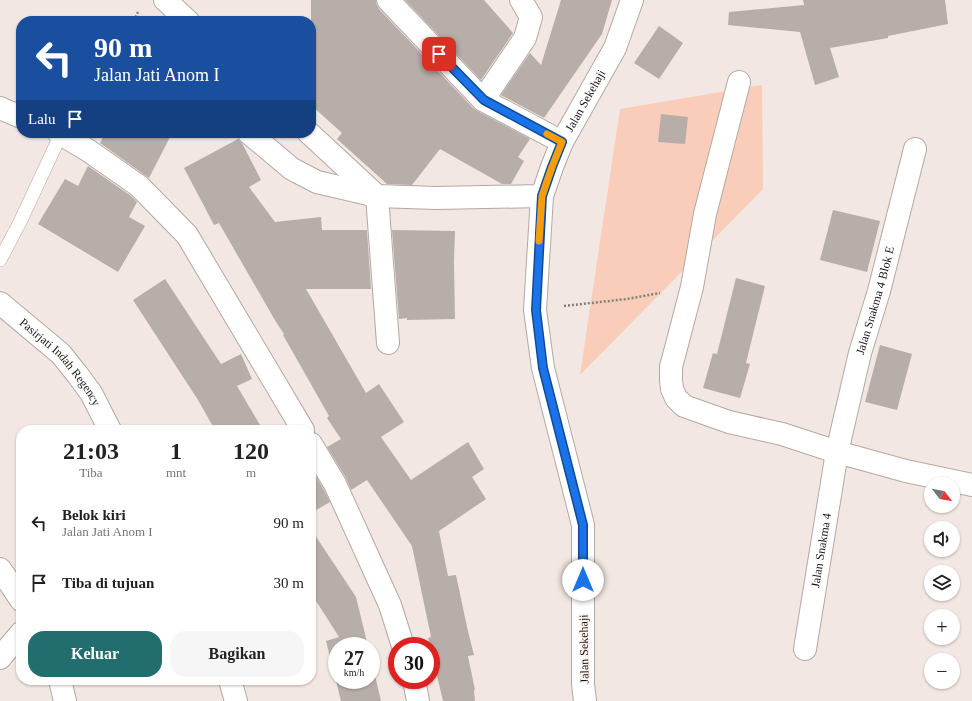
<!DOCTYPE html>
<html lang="id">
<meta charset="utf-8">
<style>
body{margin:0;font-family:"Times New Roman",serif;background:#f6f6f6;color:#222;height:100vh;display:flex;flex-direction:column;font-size:15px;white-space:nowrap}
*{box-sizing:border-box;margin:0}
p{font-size:13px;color:#767676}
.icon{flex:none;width:22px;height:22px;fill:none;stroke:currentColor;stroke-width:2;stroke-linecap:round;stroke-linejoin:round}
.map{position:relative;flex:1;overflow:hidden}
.drawer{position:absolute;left:16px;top:425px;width:300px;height:260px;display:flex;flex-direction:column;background:#fff;border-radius:16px;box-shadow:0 1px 3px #0004}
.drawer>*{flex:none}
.top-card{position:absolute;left:16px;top:16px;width:300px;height:122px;border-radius:16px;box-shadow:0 1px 3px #0004;background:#1a4fa0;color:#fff;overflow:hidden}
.needle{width:26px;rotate:121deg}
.buttons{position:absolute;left:924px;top:477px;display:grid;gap:8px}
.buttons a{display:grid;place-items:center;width:36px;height:36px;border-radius:50%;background:#fff;box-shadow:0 1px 3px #0004;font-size:20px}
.speed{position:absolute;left:328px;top:637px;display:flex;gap:8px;font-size:20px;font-weight:700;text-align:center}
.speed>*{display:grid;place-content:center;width:52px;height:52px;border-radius:50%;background:#fff;box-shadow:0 1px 3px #0004;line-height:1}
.speed small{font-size:10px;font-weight:400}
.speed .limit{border:6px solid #d22;background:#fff;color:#111}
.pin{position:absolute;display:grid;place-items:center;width:34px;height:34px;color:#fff;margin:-17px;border-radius:8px;box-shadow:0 2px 6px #0006}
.me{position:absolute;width:44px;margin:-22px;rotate:0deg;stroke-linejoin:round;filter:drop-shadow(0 0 3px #0008)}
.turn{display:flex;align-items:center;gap:14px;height:84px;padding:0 12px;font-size:18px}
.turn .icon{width:52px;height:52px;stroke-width:2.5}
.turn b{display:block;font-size:28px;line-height:34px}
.then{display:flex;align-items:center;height:38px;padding:0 12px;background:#0003;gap:8px;font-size:15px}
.eta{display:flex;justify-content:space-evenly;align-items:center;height:68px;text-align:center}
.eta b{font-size:24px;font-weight:700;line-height:28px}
.primary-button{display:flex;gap:8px;margin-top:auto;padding:8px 12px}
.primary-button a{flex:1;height:46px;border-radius:16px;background:#226d6d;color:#fff;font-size:16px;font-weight:700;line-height:46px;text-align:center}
.primary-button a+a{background:#f6f6f6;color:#222}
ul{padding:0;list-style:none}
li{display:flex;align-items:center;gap:12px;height:60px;padding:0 12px}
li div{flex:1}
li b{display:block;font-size:15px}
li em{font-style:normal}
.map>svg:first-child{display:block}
</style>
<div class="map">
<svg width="972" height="701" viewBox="0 0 972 701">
<rect width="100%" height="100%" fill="#f2e7e2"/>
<polygon fill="#f9cdb9" points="762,85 763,189 580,375 620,109"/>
<g fill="#b8aea9">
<polygon points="311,0 376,0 376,3 379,9 474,109 530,139 518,157 524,161 511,184 502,184 440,149 412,185 387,184 337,139 342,133 311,105"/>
<polygon points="405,0 484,0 513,33 481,80"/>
<polygon points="561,0 612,0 602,34 544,118 501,95 530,53 541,65"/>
<polygon points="803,0 945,0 948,24 888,36 888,38 830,48 839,77 815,85 800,32 728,25 729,12 804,5"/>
<polygon points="659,26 683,43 659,79 634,63"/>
<polygon points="661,114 688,117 685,144 658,142"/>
<polygon points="105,133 172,133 149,178 100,143"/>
<polygon points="238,139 242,143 261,180 249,187 275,222 321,217 322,230 367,230 371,289 306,289 366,393 379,384 404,422 381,437 411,480 468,442 484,469 472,477 486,499 439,531 448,576 456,575 467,627 474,655 468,656 475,690 474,690 475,701 443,701 431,650 431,646 430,646 428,638 431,637 412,546 367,480 351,490 346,478 327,447 341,439 327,418 329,416 283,335 284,334 276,322 219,223 214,225 184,168"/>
<polygon points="88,166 131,196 137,202 129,217 145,226 118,272 38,224 65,179 78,186"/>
<polygon points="833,210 880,221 867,272 820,260"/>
<polygon points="392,230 455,231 454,262 455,319 407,320 407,318 399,319"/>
<polygon points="736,278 765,286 746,363 750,364 740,398 703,388 713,353 717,354"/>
<polygon points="165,279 221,364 241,354 252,379 237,386 263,430 215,430 198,400 133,300"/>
<polygon points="880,345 912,354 897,410 865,402"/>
<polygon points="311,468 324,490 330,502 311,513"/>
<polygon points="311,529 356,597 368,646 337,646 337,680 371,680 371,658 381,701 341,701 326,641 339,637 311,593"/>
</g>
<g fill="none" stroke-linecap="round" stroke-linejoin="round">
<defs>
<polyline id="lane" points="0,260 20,222 61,134"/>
<g id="street">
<polyline points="165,0 188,21"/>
<polyline points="388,0 483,100 562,142"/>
<polyline points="739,82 705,214 692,287 671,367 671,380 672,389 676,398 684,406 729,422 782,434 837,452 906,471 972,485"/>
<polyline points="483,100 525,38 531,17 521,0"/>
<polyline points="0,108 21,117"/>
<polyline points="59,133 89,151 139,186 187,235 303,430"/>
<polyline points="249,133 292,169 317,182 377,196 436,198 542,196"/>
<polyline points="309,133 377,196 388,343"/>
<path id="s1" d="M 0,303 L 61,354 L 77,374 L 91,393 L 110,430"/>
<polyline points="311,444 335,484 390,605 403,646"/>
<polyline points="0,569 21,600"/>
<path id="s2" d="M 805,649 L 837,452 L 860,353 L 879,291 L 915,149"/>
<polyline points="0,658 21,633"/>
<polyline points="60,680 65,701"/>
<polyline points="230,680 236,701"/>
<polyline points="414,680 418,701"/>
<path id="s3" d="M 585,701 L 583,684 L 583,525 L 543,368 L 535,310 L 542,196 L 552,167 L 562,142 L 615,48 L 632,0"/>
</g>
</defs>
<use href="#lane" stroke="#b3a9a4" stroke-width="14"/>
<use href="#street" stroke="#b3a9a4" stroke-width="24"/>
<g stroke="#857e7a" stroke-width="2.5" stroke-dasharray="2 2" stroke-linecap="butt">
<polyline points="134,21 138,12"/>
<polyline points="564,306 627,299 660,293"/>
</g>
<use href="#lane" stroke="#fff" stroke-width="13"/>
<use href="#street" stroke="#fff" stroke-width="22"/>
</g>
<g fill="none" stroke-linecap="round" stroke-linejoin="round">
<defs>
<polyline id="route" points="439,54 484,100 562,142 552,167 542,196 536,310 543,368 583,525 583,580"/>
</defs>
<use href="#route" stroke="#114b97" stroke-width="10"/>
<use href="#route" stroke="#1a73e8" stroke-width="7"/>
<polyline stroke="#f59e0b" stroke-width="7" points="539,241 542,196 552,167 562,142 547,134"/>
</g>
<g text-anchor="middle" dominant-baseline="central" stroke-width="3.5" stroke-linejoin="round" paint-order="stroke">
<g font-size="12" fill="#191513" stroke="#fdf4f1">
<text stroke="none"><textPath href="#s3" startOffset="616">Jalan Sekehaji</textPath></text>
<text stroke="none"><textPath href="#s2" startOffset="356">Jalan Snakma 4 Blok E</textPath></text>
<text stroke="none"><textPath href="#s1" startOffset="85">Pasirjati Indah Regency</textPath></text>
<text stroke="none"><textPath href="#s2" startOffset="100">Jalan Snakma 4</textPath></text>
<text transform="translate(584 649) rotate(-91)">Jalan Sekehaji</text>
</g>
</g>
</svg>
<div class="buttons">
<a><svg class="needle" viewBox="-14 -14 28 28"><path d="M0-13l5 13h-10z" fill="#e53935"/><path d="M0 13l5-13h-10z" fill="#767676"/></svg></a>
<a><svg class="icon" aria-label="sound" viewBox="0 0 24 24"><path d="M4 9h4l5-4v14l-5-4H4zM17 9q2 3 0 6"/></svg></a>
<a><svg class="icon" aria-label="layers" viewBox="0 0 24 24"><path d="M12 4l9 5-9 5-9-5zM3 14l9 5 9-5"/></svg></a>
<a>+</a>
<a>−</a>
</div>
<div class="speed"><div>27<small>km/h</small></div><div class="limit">30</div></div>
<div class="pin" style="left:439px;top:54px;background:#d93025"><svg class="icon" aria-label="arrive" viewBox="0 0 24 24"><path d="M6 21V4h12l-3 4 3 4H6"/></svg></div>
<svg class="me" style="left:583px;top:580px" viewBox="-20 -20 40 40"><circle r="19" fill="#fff"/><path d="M0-13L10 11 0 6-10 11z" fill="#1a73e8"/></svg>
<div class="top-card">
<div class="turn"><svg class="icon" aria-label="left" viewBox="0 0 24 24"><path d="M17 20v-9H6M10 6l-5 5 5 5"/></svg><div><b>90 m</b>Jalan Jati Anom I</div></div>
<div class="then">Lalu<svg class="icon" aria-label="arrive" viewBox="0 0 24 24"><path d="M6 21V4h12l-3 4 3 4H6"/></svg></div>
</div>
<section class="drawer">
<div class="eta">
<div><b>21:03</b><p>Tiba</p></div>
<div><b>1</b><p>mnt</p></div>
<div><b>120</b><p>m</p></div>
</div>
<ul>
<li><svg class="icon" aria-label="left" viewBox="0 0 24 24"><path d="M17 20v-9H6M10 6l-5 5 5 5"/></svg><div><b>Belok kiri</b><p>Jalan Jati Anom I</p></div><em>90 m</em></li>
<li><svg class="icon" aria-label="arrive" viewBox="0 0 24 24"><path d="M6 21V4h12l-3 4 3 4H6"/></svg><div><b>Tiba di tujuan</b></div><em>30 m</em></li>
</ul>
<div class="primary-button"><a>Keluar</a><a>Bagikan</a></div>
</section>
</div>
